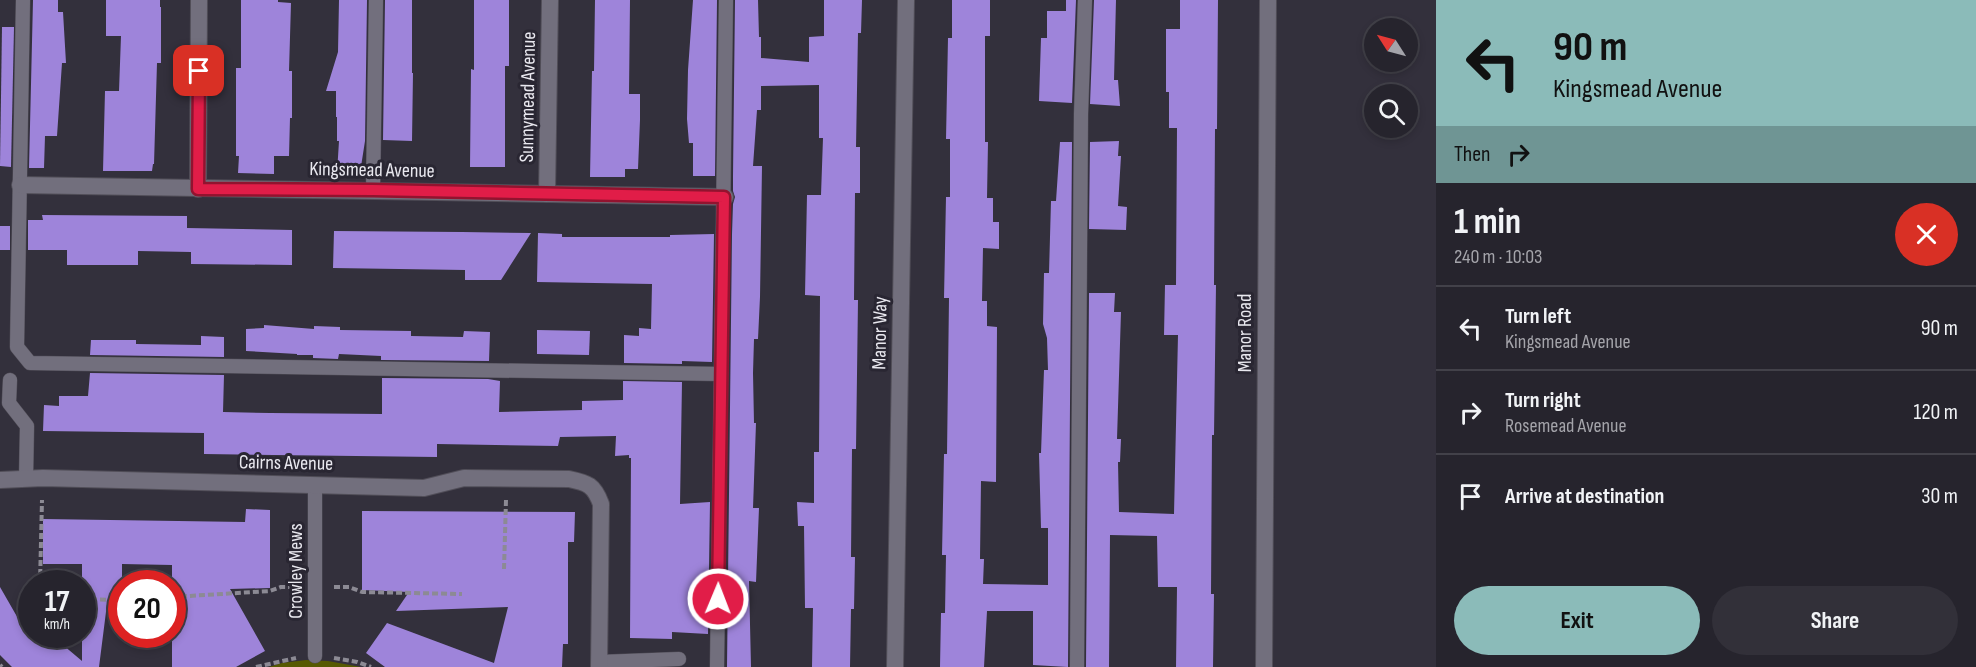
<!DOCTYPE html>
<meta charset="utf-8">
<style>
body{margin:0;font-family:"Sofia Sans Condensed",sans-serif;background:#323039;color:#f1f3f6;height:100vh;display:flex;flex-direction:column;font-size:22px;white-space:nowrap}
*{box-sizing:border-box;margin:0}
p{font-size:20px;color:#a4a4aa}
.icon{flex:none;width:33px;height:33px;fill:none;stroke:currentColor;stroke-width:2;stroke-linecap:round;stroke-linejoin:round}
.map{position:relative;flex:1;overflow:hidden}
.side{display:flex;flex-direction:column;background:#26242d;width:540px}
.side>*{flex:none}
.guide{background:#8bbbb9;color:#111;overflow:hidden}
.needle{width:39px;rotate:306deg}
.tools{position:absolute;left:1364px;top:18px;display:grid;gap:12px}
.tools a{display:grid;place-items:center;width:54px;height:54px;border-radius:50%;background:#26242d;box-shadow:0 3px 9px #0003,0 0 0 2px #424149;font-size:30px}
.speed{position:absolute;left:18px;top:570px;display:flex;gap:12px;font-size:30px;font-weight:700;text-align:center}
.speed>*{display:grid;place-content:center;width:78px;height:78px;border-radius:50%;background:#26242d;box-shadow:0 3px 9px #0003,0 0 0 2px #424149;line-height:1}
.speed small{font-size:15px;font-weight:400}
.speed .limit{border:9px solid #d22;background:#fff;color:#111}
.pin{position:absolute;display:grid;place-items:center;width:51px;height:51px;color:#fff;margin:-26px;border-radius:12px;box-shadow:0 3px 9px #0006}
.me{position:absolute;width:66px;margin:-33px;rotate:1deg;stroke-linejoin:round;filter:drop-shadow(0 0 4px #0008)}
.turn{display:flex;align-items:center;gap:21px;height:126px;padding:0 18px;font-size:27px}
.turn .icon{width:78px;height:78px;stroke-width:2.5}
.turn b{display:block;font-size:42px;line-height:51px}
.then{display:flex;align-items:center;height:57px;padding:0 18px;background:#0003;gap:12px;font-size:22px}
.round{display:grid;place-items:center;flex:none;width:63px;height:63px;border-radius:32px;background:#323039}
.summary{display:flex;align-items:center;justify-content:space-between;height:102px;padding:0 18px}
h1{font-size:36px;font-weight:700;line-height:45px}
.primary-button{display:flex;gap:12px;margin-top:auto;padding:12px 18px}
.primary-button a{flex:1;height:69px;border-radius:36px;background:#8bbbb9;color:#111;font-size:24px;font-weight:700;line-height:69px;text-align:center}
.primary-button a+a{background:#323039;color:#f1f3f6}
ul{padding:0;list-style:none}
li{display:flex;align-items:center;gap:18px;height:84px;padding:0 18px;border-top:2px solid #424149}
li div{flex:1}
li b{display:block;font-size:22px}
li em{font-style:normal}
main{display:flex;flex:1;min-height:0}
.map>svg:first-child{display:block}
</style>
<main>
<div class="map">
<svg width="1436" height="667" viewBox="0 0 1436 667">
<rect width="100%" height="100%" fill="#33303c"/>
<polygon fill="#565a02" points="306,660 328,661 361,667 269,667 282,663"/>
<g fill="#9e84da">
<polygon points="33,0 58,0 58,12 63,12 66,63 62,63 57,136 45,136 44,168 29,168"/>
<polygon points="106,0 160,0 160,7 161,7 161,63 157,63 154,164 153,164 152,171 103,171 105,91 119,91 121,36 106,36"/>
<polygon points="241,0 278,0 278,2 291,3 289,71 292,71 292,118 290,118 289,156 274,156 274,174 238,173 239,156 236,156 236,68 241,68"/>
<polygon points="339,0 367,0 365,141 360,173 337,173 339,141 337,141 337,117 336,117 336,91 326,91 338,52"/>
<polygon points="385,0 412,0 412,73 413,73 412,141 383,140"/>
<polygon points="474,0 509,0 509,66 505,66 505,167 470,167 471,69 474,70"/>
<polygon points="595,0 630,0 629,94 640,94 640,120 638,169 625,169 625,177 590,177 592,71 594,71"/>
<polygon points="693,0 717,0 715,176 693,176 693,143 689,143 687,119 688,70"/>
<polygon points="735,0 758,0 759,37 761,37 761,58 809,62 809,37 824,36 824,0 862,0 861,33 858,33 856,147 860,147 860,193 855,193 854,300 858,300 856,449 852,449 851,557 855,557 854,609 851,609 850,667 812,667 813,608 805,608 804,526 798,526 797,502 814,503 814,452 819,452 820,296 805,295 807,195 821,195 823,138 819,138 819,85 761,86 761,110 757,110 753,166 762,166 760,297 758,339 754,339 753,373 754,423 756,423 753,508 759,508 756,582 749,581 751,667 727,667 732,234 733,204 735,197 733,191 733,176"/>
<polygon points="952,0 990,0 990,36 985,36 985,142 988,142 987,198 993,198 993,222 999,222 999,249 983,248 982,301 987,301 987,326 997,327 996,482 981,481 980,559 984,559 983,584 1048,585 1048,528 1041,528 1039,453 1041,453 1044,370 1048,370 1047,338 1043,324 1044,273 1049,273 1051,201 1056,201 1060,142 1072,142 1068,667 1033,665 1033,611 987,611 984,667 940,667 941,613 945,613 946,555 942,555 944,454 947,454 949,298 944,298 946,197 950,197 950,139 946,139 948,38 952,38"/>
<polygon points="1066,0 1076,0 1072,103 1039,101 1041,38 1047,38 1047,11 1066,11"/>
<polygon points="1094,0 1116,0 1114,80 1118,80 1120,106 1090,104"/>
<polygon points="1180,0 1218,0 1217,129 1215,129 1214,285 1216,285 1214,435 1212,435 1211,594 1214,594 1213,667 1176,667 1177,587 1158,587 1157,536 1110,535 1109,667 1086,667 1089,293 1115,293 1114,312 1121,312 1117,439 1121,439 1120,462 1118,462 1119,512 1174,514 1178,335 1164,335 1165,285 1176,285 1177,128 1169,128 1169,92 1166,92 1166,29 1180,29"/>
<polygon points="2,27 14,27 11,167 0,166"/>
<polygon points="1119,141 1118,156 1121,156 1118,206 1127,207 1126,230 1089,229 1090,142"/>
<polygon points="42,215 187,216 187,228 292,230 292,265 191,264 191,252 138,251 138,265 67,265 67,250 28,250 28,220 43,220"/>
<rect x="0" y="226" width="10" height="24"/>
<polygon points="334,231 462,232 531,233 501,280 465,280 465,270 333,268"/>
<polygon points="538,233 562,234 562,237 670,237 670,235 714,234 712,362 682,361 682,364 624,363 624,335 639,336 639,328 651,329 652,284 537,282"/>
<polygon points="264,325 314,329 314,326 340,327 340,330 411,331 411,336 463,337 464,331 490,332 489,361 381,360 381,356 339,354 338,359 313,358 313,355 297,355 297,354 246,351 246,329 264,328"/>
<polygon points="537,330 590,331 589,355 537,354"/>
<polygon points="201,336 224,337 224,357 90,355 91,340 136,340 136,344 201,345"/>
<polygon points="90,373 224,375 223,412 270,413 382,414 382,378 488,379 500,381 499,412 582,410 582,401 623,400 623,381 682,382 680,504 710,502 708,634 672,632 672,639 630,638 631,458 629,458 629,455 615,456 616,436 560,437 558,446 437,444 437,457 204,454 204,433 43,431 44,405 59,406 59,396 88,396"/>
<polygon points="246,509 270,510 270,588 230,589 265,651 236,667 172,667 172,565 122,564 122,603 107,604 99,667 12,667 0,655 0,587 27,634 50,634 82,661 82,564 43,564 43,519 245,522"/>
<polygon points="362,511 575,512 574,542 568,542 568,644 563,644 562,667 385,667 366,653 387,623 494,663 508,607 396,611 409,592 362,590"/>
</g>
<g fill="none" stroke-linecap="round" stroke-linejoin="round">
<defs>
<g id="service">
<polyline points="23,0 17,347 30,363 721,374"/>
<polyline points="373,190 376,0"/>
<polyline points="10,380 9,403 27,426 26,479"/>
<polyline points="315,485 315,656"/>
<polyline points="599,662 679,659"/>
<polyline points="717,667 726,0"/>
<polyline points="1077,667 1081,114 1085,0"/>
</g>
<g id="minor">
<polyline points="20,185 725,197"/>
<polyline points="198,189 199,0"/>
<polyline points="547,194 550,0"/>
<path d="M 0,480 L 43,478 L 424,488 L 464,478 L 569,479 C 588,483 594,485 601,504 L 599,667"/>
<polyline points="895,667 906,0"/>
</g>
<polyline id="secondary" points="1264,667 1268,0"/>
</defs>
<use href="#service" stroke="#514e58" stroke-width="15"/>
<use href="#minor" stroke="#514e58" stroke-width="18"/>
<use href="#secondary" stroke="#514e58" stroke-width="18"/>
<g stroke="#8c8a94" stroke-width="4" stroke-dasharray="6 3" stroke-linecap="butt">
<polyline points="504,569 506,500"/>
<polyline points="40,584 42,500"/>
<polyline points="334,587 349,587 362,592 462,594"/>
<polyline points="172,597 270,591 281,587 294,587"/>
<polyline points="82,599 119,600"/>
<polyline points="334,658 357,662 371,667"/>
<polyline points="0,665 2,667"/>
<polyline points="256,667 296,658"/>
</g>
<use href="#service" stroke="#726f7d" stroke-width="14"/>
<use href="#minor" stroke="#726f7d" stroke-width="16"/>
<use href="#secondary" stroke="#726f7d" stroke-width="16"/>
</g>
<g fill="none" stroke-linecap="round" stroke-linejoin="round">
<defs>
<polyline id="route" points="199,71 198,189 373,190 724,197 718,599"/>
</defs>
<use href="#route" stroke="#92132f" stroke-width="15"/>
<use href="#route" stroke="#e11d48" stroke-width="10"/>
</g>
<g text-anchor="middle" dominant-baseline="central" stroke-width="6" stroke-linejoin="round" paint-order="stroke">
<g font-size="20" fill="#e9e8ef" stroke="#292632">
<text transform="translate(528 97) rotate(-89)">Sunnymead Avenue</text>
<text transform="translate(372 170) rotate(1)">Kingsmead Avenue</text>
<text transform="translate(880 333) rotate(-89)">Manor Way</text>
<text transform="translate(1245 333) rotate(-90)">Manor Road</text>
<text transform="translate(286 463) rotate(1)">Cairns Avenue</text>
<text transform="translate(296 571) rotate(-90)">Crowley Mews</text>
</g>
</g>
</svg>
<div class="tools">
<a><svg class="needle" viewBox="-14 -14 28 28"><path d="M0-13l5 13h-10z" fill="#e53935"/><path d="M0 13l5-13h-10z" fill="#a4a4aa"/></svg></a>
<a><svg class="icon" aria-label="search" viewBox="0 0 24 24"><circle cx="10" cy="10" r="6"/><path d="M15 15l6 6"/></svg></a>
</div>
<div class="speed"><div>17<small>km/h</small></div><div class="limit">20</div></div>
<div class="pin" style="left:199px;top:71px;background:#d93025"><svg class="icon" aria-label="arrive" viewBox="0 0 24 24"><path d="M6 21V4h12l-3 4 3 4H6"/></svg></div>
<svg class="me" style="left:718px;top:599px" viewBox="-20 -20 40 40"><circle r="17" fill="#e11d48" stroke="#fff" stroke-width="3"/><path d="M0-11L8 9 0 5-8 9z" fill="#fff"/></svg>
</div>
<section class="side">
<div class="guide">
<div class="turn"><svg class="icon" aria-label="left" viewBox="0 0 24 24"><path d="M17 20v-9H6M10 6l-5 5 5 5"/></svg><div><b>90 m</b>Kingsmead Avenue</div></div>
<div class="then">Then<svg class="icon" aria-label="right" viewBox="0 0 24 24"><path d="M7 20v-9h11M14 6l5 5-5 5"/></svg></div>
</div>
<div class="summary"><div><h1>1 min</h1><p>240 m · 10:03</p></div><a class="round" style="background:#d93025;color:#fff"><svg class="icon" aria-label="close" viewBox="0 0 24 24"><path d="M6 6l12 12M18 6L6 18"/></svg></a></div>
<ul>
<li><svg class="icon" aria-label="left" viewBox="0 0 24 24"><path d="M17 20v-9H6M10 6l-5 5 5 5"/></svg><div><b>Turn left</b><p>Kingsmead Avenue</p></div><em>90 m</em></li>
<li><svg class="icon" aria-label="right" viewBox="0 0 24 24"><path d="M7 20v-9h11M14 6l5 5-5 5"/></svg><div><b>Turn right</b><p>Rosemead Avenue</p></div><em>120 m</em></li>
<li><svg class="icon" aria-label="arrive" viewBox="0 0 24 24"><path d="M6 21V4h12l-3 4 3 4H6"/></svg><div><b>Arrive at destination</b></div><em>30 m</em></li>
</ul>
<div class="primary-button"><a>Exit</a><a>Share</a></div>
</section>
</main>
